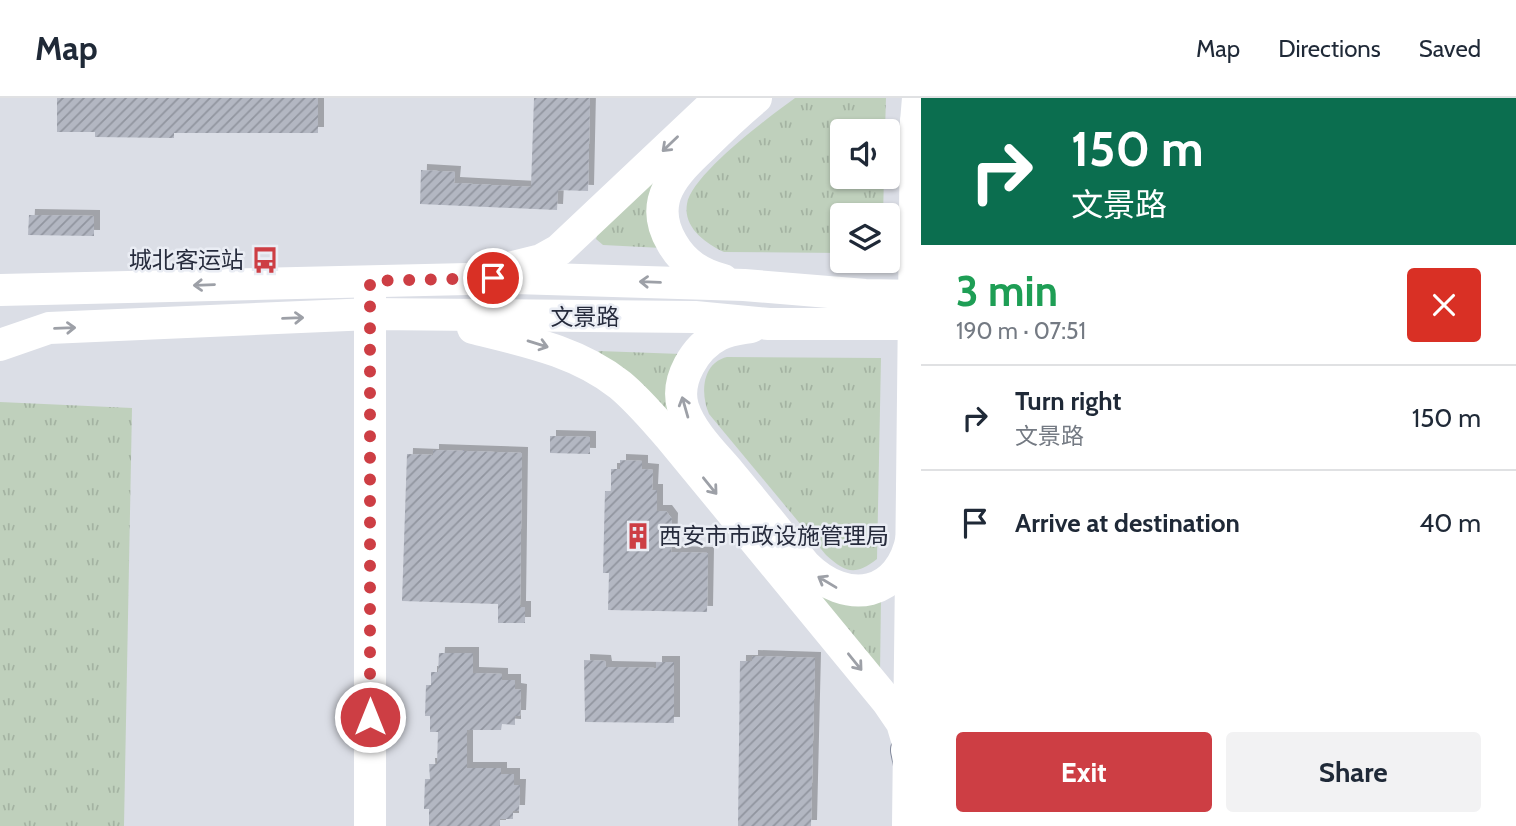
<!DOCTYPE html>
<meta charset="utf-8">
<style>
body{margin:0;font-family:Cabin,"Noto Sans SC",sans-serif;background:#f2f2f3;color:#1f2937;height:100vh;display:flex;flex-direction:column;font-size:26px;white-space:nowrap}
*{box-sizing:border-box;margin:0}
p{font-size:23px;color:#747a83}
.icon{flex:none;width:38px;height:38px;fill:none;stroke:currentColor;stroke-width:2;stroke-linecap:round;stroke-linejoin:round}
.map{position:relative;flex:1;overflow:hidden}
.side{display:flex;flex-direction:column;background:#fff;width:595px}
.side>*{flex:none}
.hud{background:#0b6e4f;color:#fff;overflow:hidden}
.buttons{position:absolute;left:830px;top:21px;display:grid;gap:14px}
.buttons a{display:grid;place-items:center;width:70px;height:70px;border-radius:7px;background:#fff;box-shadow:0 2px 5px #0004;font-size:35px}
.pin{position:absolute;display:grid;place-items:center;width:60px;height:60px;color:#fff;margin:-30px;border:4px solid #fff;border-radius:50%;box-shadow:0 2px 7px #0007}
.me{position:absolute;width:77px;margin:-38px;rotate:0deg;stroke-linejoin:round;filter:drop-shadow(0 0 5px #0008)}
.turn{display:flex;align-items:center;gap:24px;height:147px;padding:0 35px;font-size:32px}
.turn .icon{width:91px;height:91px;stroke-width:2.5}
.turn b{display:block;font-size:49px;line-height:60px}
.round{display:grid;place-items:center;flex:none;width:74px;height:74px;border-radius:7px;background:#f2f2f3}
.headline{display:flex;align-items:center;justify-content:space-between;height:119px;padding:0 35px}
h1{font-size:42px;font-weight:700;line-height:52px;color:#1e9e55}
.cta{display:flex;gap:14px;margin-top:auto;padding:14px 35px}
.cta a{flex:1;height:80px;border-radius:7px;background:#cd3e44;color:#fff;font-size:28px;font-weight:700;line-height:80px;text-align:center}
.cta a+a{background:#f2f2f3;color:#1f2937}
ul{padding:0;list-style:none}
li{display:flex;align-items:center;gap:21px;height:105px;padding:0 35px;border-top:2px solid #e0e1e3}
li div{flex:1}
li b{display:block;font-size:26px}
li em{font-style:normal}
header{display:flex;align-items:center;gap:42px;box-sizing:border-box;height:98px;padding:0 35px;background:#fff;border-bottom:2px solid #e0e1e3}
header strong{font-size:33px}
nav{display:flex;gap:38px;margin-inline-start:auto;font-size:24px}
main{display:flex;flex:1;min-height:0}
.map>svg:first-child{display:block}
</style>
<header>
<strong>Map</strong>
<nav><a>Map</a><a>Directions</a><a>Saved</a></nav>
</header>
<main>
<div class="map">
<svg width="921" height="728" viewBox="0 0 921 728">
<defs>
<pattern id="grass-tufts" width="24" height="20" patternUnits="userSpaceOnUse" patternTransform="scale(1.75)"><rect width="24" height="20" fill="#bfd0bc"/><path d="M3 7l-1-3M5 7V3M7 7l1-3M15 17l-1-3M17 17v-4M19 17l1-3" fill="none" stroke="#a4b3a2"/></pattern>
<pattern id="building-hatch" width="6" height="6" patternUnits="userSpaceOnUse" patternTransform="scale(1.75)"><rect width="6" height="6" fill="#b3b7c2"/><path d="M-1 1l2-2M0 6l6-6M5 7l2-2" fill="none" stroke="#91959f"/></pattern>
<filter id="shadow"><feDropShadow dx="6" dy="-6" stdDeviation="0" flood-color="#0004"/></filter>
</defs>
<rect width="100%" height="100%" fill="#dbdee6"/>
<g fill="url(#grass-tufts)">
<path d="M 795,0 L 886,0 L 885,33 L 842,33 L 842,79 L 884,79 L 883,117 L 842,117 L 842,155 L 724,154 C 705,145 683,129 687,106 C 691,77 770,18 795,0 Z"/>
<polygon points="653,80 662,150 603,147 596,141 598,135"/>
<polygon points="599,253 681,256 673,319 597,256"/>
<path d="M 727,259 L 881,260 L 877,461 C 855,478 846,475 826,457 L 709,316 C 700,295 702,265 727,259 Z"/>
<polygon points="0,304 132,310 124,728 0,728"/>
<polygon points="818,495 881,500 880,576"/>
</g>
<g fill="url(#building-hatch)" filter="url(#shadow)">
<polygon points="57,0 318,0 318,35 174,35 174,40 95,39 95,34 57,34"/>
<polygon points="534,0 590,0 588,93 558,92 557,112 420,106 421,72 455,74 454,85 531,89"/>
<polygon points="29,117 94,118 94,138 28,137"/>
<polygon points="550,338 590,339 590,356 550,355"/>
<polygon points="433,352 522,355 520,509 525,509 525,525 498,525 498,506 402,503 407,356 433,357"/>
<polygon points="620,362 642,363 642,371 653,372 652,392 657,392 657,413 666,413 672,421 671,454 708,455 707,514 608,512 609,475 603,475 605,393 611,393 611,371 620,371"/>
<polygon points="439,555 473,555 473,575 502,576 502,582 515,582 515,591 521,592 520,618 515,618 515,627 502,626 501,632 467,632 467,670 501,670 501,676 514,676 514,687 520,687 519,713 513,713 513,721 500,721 500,728 429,728 429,711 424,711 425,681 430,681 429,666 437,666 438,634 430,634 430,618 425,618 426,587 431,587 431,574 438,574"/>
<polygon points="752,558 815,560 811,728 738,728 740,563 752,563"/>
<polygon points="584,562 605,563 606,569 656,570 656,564 674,564 674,625 585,624"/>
</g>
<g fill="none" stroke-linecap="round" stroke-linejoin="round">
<defs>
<polyline id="highway" points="910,652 921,704"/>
</defs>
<use href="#highway" stroke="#838a9c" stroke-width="40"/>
<g stroke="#fff" stroke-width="32">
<polyline points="916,24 918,0"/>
<polyline points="505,171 541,162 559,152 720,0"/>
<path d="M 723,182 C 701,176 684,166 672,145 C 647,103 675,75 704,48 C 721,31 738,15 756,0"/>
<polyline points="0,192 515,180 744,187 865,197 921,198"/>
<polyline points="370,195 370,728"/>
<path d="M 751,229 C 740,231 729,232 719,237 C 695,249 675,282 683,309 C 691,334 713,355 730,375 C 755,405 780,436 805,467 C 847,509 901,499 912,438"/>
<path d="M 473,230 C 525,243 577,253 620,287 C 638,302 653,320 669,338 L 887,603 L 902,625 L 910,652"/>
<polyline points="0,247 49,230 371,216 695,219 769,226 921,226"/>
<polyline points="908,728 912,390"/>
</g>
<use href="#highway" stroke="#fff" stroke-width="38"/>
<polyline stroke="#fff" stroke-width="32" points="912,390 916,24"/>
</g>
<defs><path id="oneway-shaft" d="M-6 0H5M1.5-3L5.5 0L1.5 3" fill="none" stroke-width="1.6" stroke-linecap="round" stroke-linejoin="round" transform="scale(1.75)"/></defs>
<g stroke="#9da0a7">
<use href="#oneway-shaft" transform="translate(670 46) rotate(136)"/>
<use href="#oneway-shaft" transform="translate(650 184) rotate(-178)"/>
<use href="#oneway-shaft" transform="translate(204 187) rotate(178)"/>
<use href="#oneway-shaft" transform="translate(293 220) rotate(-2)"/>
<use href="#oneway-shaft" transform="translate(65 230) rotate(-2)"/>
<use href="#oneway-shaft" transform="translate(538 246) rotate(17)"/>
<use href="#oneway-shaft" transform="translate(685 309) rotate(-106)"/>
<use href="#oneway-shaft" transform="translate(710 388) rotate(51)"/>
<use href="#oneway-shaft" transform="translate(827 484) rotate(-149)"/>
<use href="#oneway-shaft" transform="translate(855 564) rotate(51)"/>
</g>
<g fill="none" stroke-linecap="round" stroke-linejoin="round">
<polyline stroke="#cd3e44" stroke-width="12" stroke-dasharray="0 21.6" points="370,619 370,183 493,180"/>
</g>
<defs>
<symbol id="bus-bare" viewBox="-9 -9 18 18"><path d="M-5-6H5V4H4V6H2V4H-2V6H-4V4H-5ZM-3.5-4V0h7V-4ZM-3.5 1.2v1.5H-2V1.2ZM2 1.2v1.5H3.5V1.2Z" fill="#cd3e44" stroke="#eaedf4" stroke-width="2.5" paint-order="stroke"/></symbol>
<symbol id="building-bare" viewBox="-9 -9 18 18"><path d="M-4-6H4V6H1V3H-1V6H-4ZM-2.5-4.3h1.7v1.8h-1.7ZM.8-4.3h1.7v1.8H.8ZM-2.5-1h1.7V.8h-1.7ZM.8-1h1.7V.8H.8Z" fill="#cd3e44" stroke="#eaedf4" stroke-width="2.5" paint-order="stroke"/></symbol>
</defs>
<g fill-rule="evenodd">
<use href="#bus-bare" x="246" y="143" width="38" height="38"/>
<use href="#building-bare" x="619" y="419" width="38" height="38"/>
</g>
<g text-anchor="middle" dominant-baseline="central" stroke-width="5" stroke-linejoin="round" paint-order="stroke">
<g font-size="23" fill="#262b3c" stroke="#eaedf4" text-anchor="end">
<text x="244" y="162">城北客运站</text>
<text x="659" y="438" text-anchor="start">西安市市政设施管理局</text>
</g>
<g font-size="23" fill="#262b3c" stroke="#eaedf4">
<text x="585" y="219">文景路</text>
</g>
</g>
</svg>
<div class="buttons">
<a><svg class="icon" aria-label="sound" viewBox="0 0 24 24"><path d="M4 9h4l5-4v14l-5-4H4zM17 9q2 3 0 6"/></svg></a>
<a><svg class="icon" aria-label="layers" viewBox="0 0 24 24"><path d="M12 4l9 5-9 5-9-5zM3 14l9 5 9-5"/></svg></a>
</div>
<div class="pin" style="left:493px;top:180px;background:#d93025"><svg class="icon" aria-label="arrive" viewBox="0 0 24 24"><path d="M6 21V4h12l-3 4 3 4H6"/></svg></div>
<svg class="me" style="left:370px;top:619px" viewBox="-20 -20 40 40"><circle r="17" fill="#cd3e44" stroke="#fff" stroke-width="3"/><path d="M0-11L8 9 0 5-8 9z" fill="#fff"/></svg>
</div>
<section class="side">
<div class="hud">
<div class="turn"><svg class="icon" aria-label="right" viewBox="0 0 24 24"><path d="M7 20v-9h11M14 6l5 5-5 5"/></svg><div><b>150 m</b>文景路</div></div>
</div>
<div class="headline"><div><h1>3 min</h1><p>190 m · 07:51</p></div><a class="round" style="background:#d93025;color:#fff"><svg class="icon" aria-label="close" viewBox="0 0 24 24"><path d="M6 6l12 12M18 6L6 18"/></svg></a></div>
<ul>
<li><svg class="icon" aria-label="right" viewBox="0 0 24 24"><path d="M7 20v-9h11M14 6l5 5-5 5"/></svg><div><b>Turn right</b><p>文景路</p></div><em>150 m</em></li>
<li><svg class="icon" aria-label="arrive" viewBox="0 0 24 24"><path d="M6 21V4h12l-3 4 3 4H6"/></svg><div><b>Arrive at destination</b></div><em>40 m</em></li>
</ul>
<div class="cta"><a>Exit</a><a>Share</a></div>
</section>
</main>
